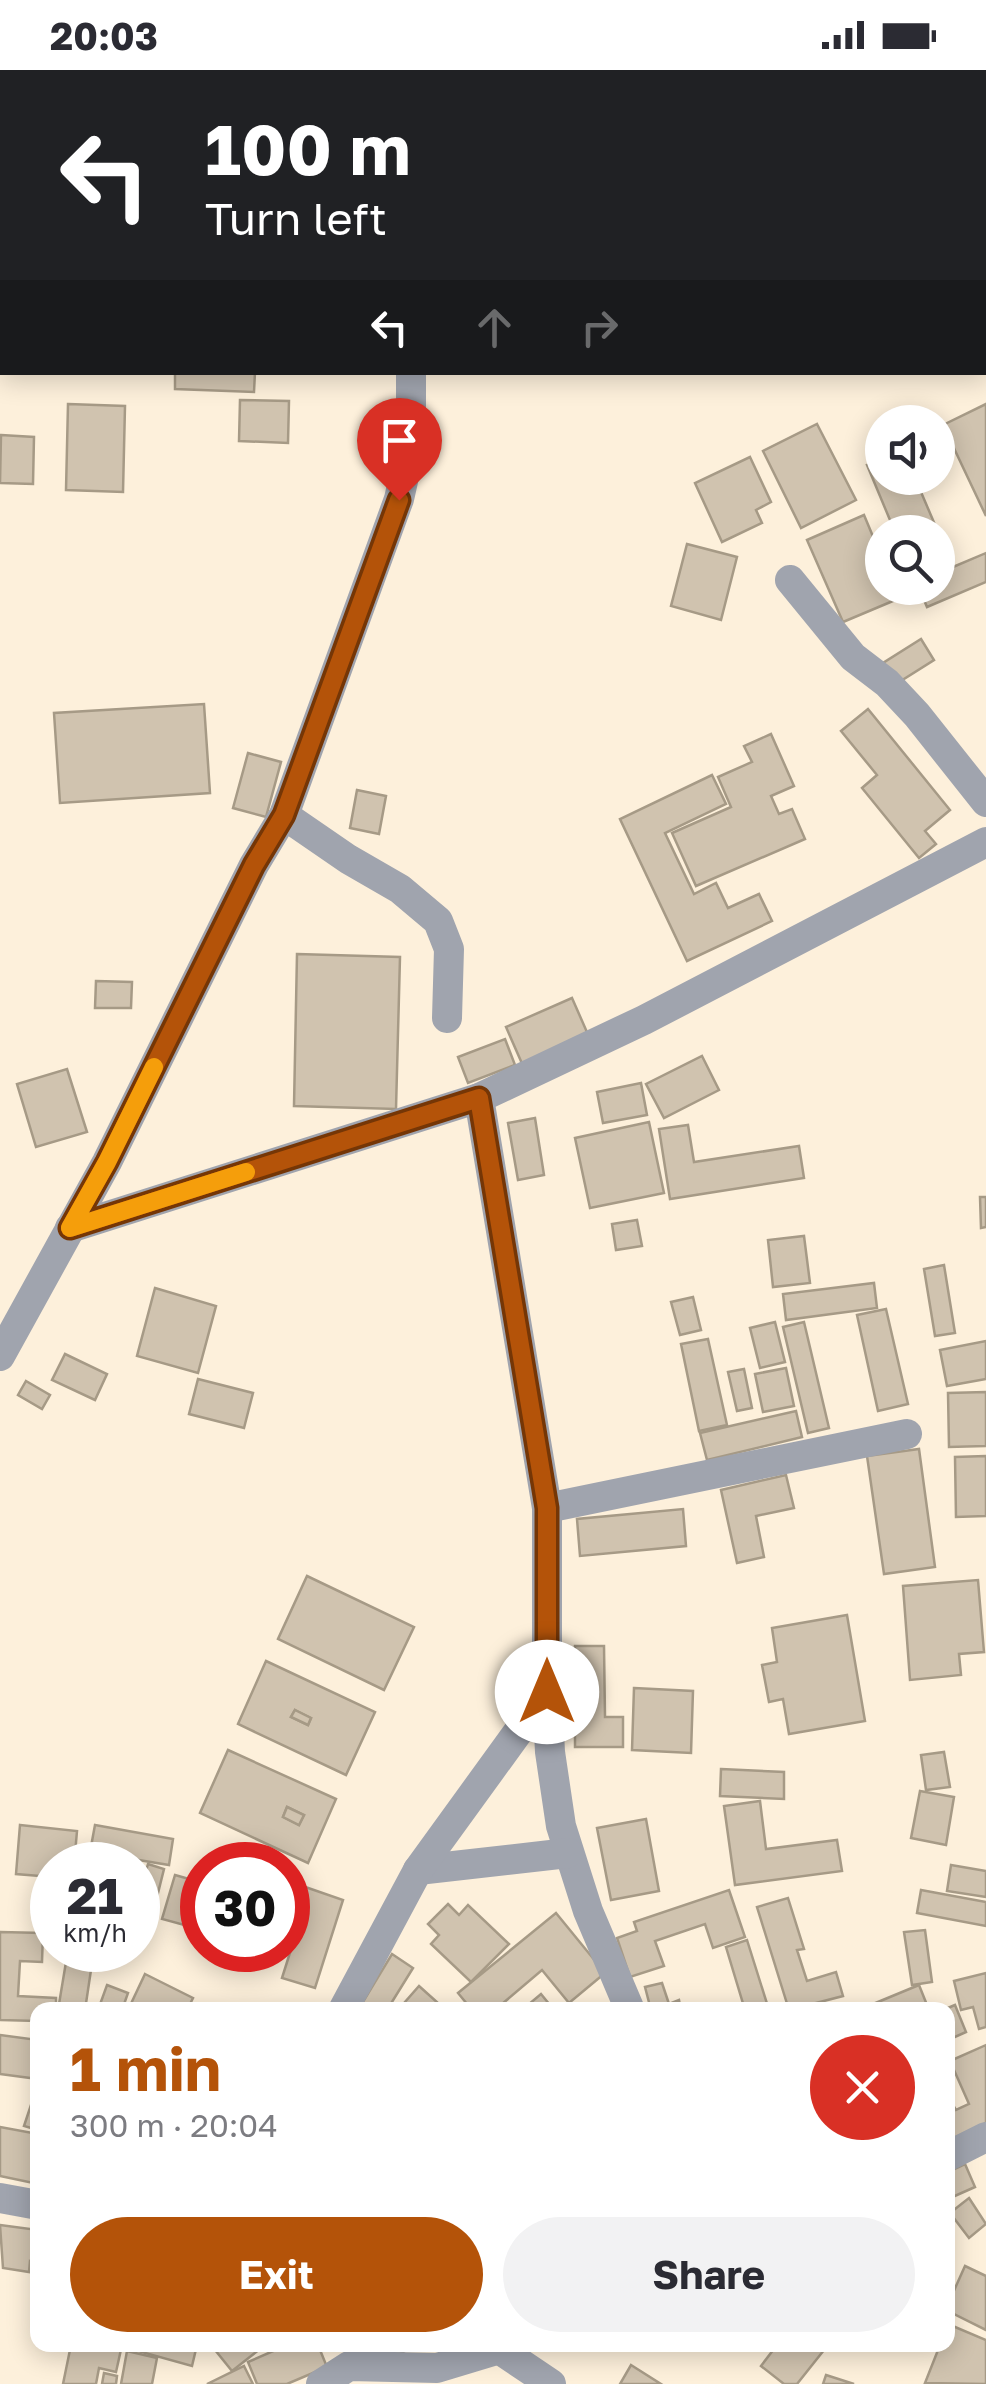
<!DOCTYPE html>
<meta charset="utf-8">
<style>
body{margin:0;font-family:"Golos Text",sans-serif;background:#f2f2f3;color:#2b2b33;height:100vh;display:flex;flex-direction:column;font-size:38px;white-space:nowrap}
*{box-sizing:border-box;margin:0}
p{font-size:32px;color:#7c7c81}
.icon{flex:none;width:55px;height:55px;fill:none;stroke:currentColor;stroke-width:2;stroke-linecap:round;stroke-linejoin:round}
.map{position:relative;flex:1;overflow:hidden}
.details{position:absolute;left:30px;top:1932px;width:925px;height:350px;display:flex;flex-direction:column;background:#fff;border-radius:20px;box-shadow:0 5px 25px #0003}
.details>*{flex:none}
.banner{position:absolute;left:0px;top:0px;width:988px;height:305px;box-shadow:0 5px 25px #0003;background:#202124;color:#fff;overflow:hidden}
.fabs{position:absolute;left:865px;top:335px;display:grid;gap:20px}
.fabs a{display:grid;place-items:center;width:90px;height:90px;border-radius:50%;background:#fff;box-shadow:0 5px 25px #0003;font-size:50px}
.speed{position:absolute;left:30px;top:1772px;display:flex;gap:20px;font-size:50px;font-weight:700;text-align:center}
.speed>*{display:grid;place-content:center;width:130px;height:130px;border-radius:50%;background:#fff;box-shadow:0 5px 25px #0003;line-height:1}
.speed small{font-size:25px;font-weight:400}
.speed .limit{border:15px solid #d22;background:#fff;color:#111}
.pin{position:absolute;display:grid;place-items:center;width:85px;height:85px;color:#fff;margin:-102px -42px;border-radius:50% 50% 50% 0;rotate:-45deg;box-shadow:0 0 10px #0007}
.pin .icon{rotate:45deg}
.me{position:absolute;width:110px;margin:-55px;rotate:0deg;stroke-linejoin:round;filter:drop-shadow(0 0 8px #0008)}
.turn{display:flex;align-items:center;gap:35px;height:210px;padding:0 40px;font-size:45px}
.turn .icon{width:130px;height:130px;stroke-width:2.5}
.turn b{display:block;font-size:70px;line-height:85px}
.lanes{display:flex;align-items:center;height:95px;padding:0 40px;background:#0003;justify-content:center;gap:50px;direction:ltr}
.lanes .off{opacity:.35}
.round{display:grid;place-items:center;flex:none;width:105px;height:105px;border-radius:52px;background:#f2f2f3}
.summary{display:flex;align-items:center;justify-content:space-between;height:170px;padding:0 40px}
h1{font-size:60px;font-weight:700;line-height:75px;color:#b45309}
.cta{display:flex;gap:20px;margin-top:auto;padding:20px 40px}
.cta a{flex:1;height:115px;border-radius:60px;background:#b45309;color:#fff;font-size:40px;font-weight:700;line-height:115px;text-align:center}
.cta a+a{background:#f2f2f3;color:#2b2b33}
.status{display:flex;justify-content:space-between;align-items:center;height:70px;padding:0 50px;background:#fff;direction:ltr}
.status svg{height:28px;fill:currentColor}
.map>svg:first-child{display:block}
</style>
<div class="status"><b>20:03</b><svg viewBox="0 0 49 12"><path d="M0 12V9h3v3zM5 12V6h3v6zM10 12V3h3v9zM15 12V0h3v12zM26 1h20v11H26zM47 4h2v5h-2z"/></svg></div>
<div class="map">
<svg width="986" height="2314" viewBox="0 0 986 2314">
<rect width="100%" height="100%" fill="#fdf0db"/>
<g fill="#d0c3af" stroke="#a69a86" stroke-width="2.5" fill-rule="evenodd">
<polygon points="521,0 591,0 587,2"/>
<polygon points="175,302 255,302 254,322 175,319"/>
<polygon points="240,330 289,331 288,373 239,371"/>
<polygon points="68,334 125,336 123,422 66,420"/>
<polygon points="986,334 986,446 943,355"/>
<polygon points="817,354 856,430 801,458 763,381"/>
<polygon points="1,365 34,367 33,414 0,413"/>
<polygon points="750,387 771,432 756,440 762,453 722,472 695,413"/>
<polygon points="882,389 882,408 915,408 953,497 986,483 986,512 927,537 919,518 938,518 938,462 895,462 867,395"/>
<polygon points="864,445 882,488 882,518 895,518 900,528 843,552 807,470"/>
<polygon points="687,474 737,487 721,550 671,536"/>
<polygon points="921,569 934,590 896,614 883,593"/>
<polygon points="204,634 210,723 60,733 54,643"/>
<polygon points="868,639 950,740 925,761 936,774 919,788 862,718 877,705 841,661"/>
<polygon points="771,664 794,716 771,726 779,744 792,739 805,769 696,816 672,763 731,737 718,707 752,692 744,676"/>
<polygon points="248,683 281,692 266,747 233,738"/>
<polygon points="712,705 726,734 665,763 694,824 716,813 728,838 759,824 772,851 687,891 620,749"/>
<polygon points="357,720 386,726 379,764 350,758"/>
<polygon points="297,884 400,887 396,1039 294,1036"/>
<polygon points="96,911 132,912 131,938 95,938"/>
<polygon points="572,928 590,969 524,998 506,957"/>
<polygon points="505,969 515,995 468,1013 458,987"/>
<polygon points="702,986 719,1020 664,1048 646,1014"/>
<polygon points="67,999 87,1062 36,1077 17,1014"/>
<polygon points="641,1013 647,1045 603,1053 597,1022"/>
<polygon points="535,1048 544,1105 518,1110 508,1053"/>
<polygon points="649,1052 664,1123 590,1138 575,1068"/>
<polygon points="688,1055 694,1092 799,1076 804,1108 670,1129 659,1059"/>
<polygon points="980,1127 986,1127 986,1157 981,1158"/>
<polygon points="637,1150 642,1176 616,1180 612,1154"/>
<polygon points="804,1166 810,1213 773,1217 768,1170"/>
<polygon points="944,1195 955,1263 935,1266 924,1199"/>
<polygon points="874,1213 877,1238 786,1250 783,1224"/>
<polygon points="155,1218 216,1236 198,1303 137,1286"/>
<polygon points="693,1227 701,1260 680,1265 671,1232"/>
<polygon points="886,1239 908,1334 878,1341 857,1245"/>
<polygon points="775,1252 785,1292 760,1298 750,1258"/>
<polygon points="804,1252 829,1358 808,1363 783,1257"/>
<polygon points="708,1269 727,1355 699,1361 681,1274"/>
<polygon points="986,1271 986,1309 947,1316 940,1280"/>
<polygon points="65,1284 107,1304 95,1330 52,1310"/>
<polygon points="786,1298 794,1336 763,1342 755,1304"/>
<polygon points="744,1299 752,1338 737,1341 728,1302"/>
<polygon points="198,1309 253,1323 244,1358 189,1344"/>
<polygon points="26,1311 50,1325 42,1339 18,1325"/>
<polygon points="986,1322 986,1376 949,1377 948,1323"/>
<polygon points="796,1341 802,1367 707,1390 700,1363"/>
<polygon points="919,1379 935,1497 884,1504 867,1386"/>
<polygon points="986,1386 986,1446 956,1447 955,1387"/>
<polygon points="786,1405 794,1438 756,1446 764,1487 737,1493 721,1420"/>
<polygon points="683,1439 686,1476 580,1486 577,1449"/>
<polygon points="307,1506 414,1557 384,1620 278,1569"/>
<polygon points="978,1510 984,1582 959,1584 961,1605 910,1610 903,1516"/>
<polygon points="847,1545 865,1651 789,1664 783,1629 769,1632 762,1595 777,1592 772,1558"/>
<polygon points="575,1576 604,1576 605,1647 623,1647 623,1677 575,1677"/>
<path d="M 266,1591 L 375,1642 L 346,1705 L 238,1654 ZM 295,1640 L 311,1648 L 308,1655 L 291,1647 Z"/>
<polygon points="634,1618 693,1621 691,1683 632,1680"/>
<polygon points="295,1640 311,1648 308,1655 291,1647"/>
<path d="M 228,1680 L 336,1729 L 308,1793 L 200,1743 ZM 287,1737 L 304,1745 L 299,1755 L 283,1747 Z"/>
<polygon points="944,1682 950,1717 926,1720 921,1685"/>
<polygon points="721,1699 784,1702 784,1729 720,1726"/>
<polygon points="920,1721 954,1727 946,1775 911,1768"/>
<polygon points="760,1731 766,1779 837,1770 842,1801 735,1815 724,1736"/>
<polygon points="287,1737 304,1745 299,1755 283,1747"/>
<polygon points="646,1749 659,1821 611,1830 597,1758"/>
<polygon points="20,1755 77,1761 74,1795 52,1795 52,1807 16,1804"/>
<polygon points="95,1755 173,1769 169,1795 90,1782"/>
<polygon points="98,1785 133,1794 132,1795 95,1795"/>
<polygon points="213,1787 237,1795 210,1795"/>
<polygon points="148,1794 164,1799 151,1851 138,1847 138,1810 143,1811"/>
<polygon points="951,1795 986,1801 986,1827 947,1821"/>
<polygon points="175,1805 200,1812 188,1856 162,1849"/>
<polygon points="288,1811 343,1830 315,1918 282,1908 300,1851 288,1847"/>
<polygon points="729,1820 745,1867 713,1878 705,1854 655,1871 664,1896 630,1907 617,1868 637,1861 634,1852"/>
<polygon points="921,1820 986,1832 986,1856 917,1843"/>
<polygon points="202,1826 202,1860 193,1857"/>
<polygon points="788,1828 804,1879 797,1880 807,1911 836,1902 843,1926 789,1940 757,1837"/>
<polygon points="448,1834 459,1845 468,1835 509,1874 471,1912 431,1874 439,1865 428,1854"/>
<polygon points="556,1843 605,1903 569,1933 542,1900 495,1940 472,1940 458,1923"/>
<polygon points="925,1860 932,1912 912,1915 904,1862"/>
<polygon points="0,1862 43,1863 42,1892 20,1891 18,1926 56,1928 56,1940 38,1940 38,1951 0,1950"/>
<polygon points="747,1870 769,1940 745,1940 726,1877"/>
<polygon points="68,1880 94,1880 85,1940 58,1940"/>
<polygon points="392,1884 413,1898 387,1940 358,1940"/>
<polygon points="986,1903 986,1957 979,1959 973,1937 961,1940 954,1911"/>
<polygon points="145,1904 193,1928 187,1940 128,1940"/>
<polygon points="662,1913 669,1934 679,1930 681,1940 651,1940 645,1917"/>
<polygon points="107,1915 128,1923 122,1940 98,1940"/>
<polygon points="919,1915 929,1940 861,1939"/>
<polygon points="419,1916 438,1933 431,1940 398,1940"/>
<polygon points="541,1924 554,1940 522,1940"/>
<polygon points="955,1935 966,1962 948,1970 948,1940 943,1940"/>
<polygon points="0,1965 38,1970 38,2009 0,2004"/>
<polygon points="986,1975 986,2053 948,2071 948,2026 956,2040 969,2034 950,1991"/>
<polygon points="38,2014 38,2060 24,2056"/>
<polygon points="0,2057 38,2064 38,2114 0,2106"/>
<polygon points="965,2094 975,2117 948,2129 948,2102"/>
<polygon points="969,2128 986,2154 969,2168 950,2143"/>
<polygon points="0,2155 38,2160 38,2192 30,2191 29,2202 3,2198"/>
<polygon points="965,2196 986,2206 986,2260 948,2241 948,2234"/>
<polygon points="948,2254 986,2270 986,2314 925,2313 940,2275 948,2275"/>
<polygon points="71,2275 122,2275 116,2302 99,2298 96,2314 63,2314"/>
<polygon points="128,2275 197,2275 192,2296 127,2278"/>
<polygon points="211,2275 265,2275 232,2301"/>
<polygon points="287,2275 318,2275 327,2297 287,2314 257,2314 248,2292"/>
<polygon points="379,2275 415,2275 388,2291"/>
<polygon points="777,2275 828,2275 797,2314 784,2314 761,2296"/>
<polygon points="127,2281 157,2288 152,2314 121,2314"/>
<polygon points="631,2295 661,2314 620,2314"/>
<polygon points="244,2296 253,2314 207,2314"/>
<polygon points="104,2303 117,2306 116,2314 102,2314"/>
<polygon points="826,2305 854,2314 823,2314"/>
</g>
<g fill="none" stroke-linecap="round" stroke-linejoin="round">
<g stroke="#a0a4ae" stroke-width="30">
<polyline points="36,0 75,2"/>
<polyline points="236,2 280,0"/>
<polyline points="398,2 401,0"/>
<polyline points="790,510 853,587 887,613 917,645 986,732"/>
<polyline points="284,745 348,789 400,819 438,851 449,879 447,948"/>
<polyline points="479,1028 547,1438 547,1622 550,1682 561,1756 588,1841 630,1940"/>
<polyline points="70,1158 479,1028 644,950 986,772"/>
<polyline points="0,1286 107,1092 254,795 284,745 399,429 411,375 411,302"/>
<polyline points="547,1438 907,1364"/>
<polyline points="418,1800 568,1783"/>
<polyline points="343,1940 418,1800 547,1622"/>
<polyline points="948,2086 986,2067"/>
<polyline points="0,2128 38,2135"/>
<polyline points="502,2281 551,2314"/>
<polyline points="321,2314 349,2296 437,2298 513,2275"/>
</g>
</g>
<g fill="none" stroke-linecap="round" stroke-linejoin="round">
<defs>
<polyline id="route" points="399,430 284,745 254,795 107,1092 70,1158 479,1028 547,1438 547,1622"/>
</defs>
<use href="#route" stroke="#753606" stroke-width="25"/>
<use href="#route" stroke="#b45309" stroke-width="18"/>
<polyline stroke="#f59e0b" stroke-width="18" points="154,997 107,1092 70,1158 246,1102"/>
</g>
</svg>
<div class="fabs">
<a><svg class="icon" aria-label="sound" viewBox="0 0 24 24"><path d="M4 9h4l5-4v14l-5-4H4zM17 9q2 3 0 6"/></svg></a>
<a><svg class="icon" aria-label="search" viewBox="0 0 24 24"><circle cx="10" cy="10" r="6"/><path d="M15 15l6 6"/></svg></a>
</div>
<div class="speed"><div>21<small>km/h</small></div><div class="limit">30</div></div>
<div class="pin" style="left:399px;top:430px;background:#d93025"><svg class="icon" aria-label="arrive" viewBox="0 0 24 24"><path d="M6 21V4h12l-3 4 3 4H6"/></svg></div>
<svg class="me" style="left:547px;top:1622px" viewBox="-20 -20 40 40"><circle r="19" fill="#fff"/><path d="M0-13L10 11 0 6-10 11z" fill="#b45309"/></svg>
<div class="banner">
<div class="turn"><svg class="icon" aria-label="left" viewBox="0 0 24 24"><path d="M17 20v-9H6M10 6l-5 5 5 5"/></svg><div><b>100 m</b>Turn left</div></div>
<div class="lanes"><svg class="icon" aria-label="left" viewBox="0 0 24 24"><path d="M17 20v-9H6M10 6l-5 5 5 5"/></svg><svg class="icon off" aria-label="ahead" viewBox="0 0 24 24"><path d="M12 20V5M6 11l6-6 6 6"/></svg><svg class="icon off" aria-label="right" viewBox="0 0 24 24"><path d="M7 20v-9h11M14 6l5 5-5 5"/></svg></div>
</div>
<section class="details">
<div class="summary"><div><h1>1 min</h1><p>300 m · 20:04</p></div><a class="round" style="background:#d93025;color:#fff"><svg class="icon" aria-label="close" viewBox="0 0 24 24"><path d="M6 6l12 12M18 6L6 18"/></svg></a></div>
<div class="cta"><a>Exit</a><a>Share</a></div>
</section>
</div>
